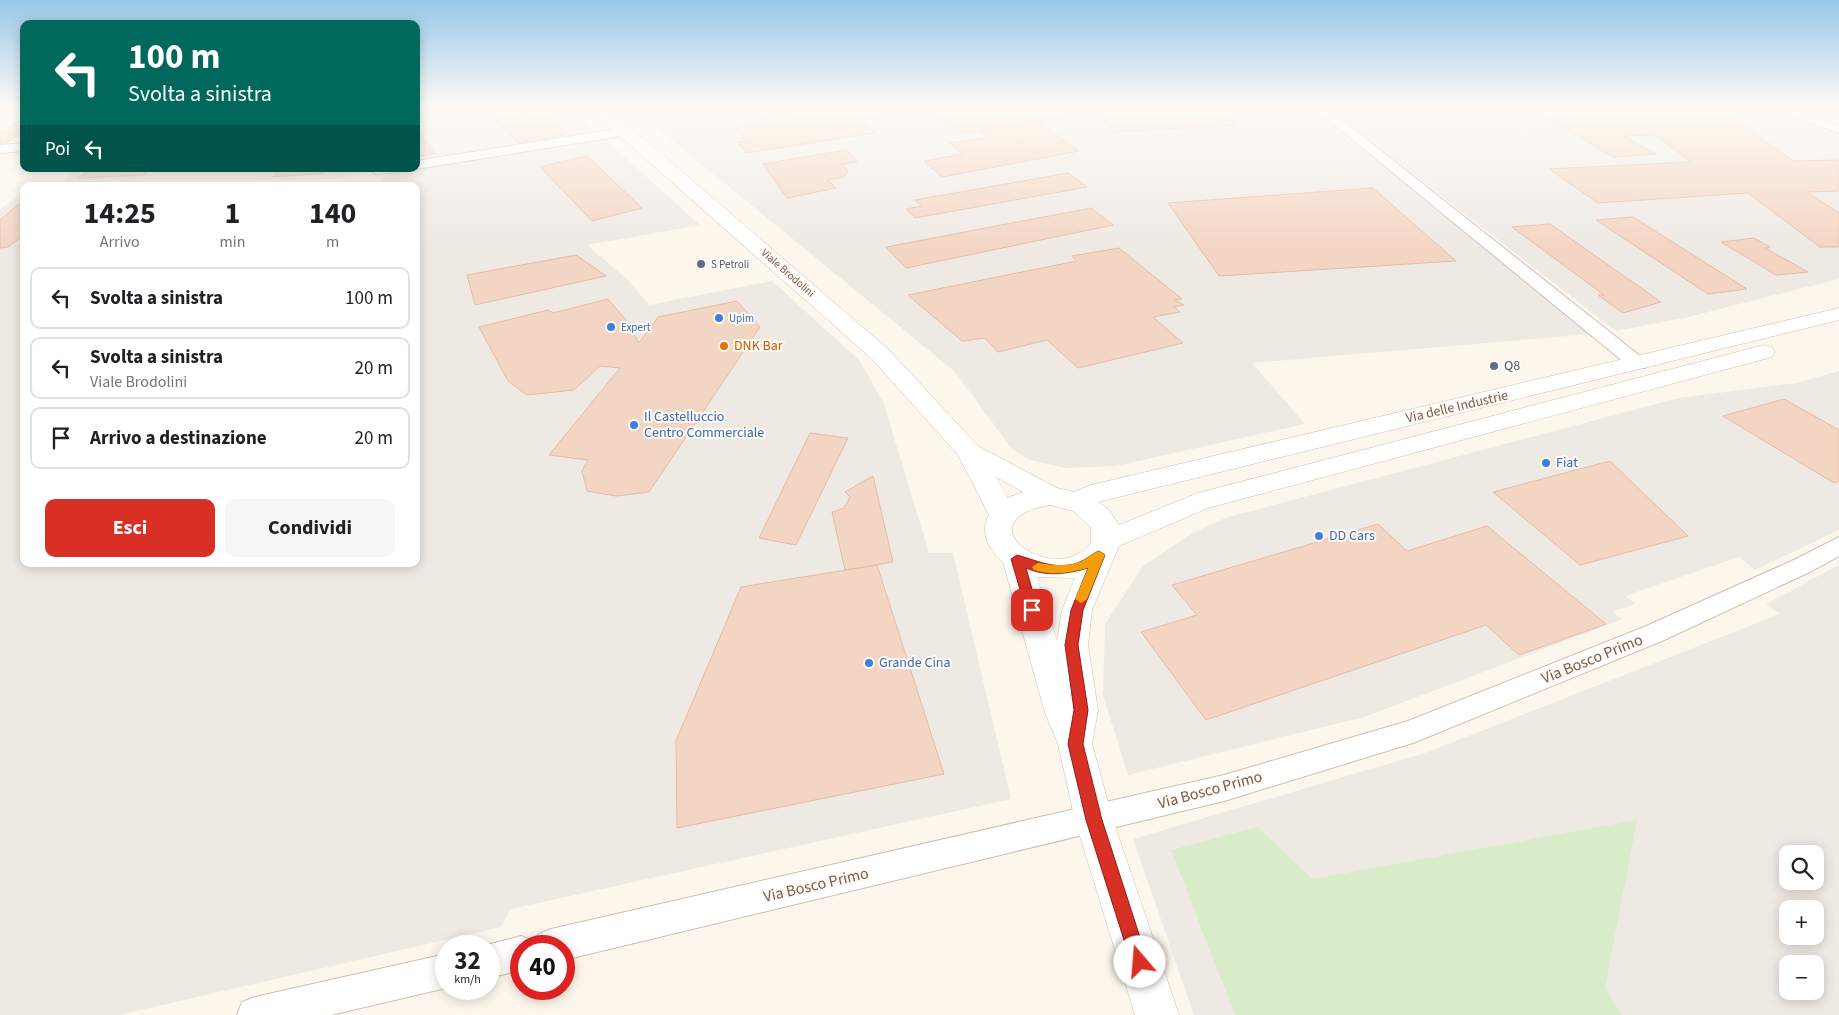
<!DOCTYPE html>
<html lang="it">
<meta charset="utf-8">
<style>
body{margin:0;font-family:"Source Sans 3",sans-serif;background:#f6f6f6;color:#202124;height:100vh;display:flex;flex-direction:column;font-size:19px;white-space:nowrap}
*{box-sizing:border-box;margin:0}
p{font-size:16px;color:#757577}
.icon{flex:none;width:28px;height:28px;fill:none;stroke:currentColor;stroke-width:2;stroke-linecap:round;stroke-linejoin:round}
.map{position:relative;flex:1;overflow:hidden}
.drawer{position:absolute;left:20px;top:182px;width:400px;height:385px;display:flex;flex-direction:column;background:#fff;border-radius:10px;box-shadow:0 2px 12px #0003}
.drawer>*{flex:none}
.hud{position:absolute;left:20px;top:20px;width:400px;height:152px;border-radius:10px;box-shadow:0 2px 12px #0003;background:#00695c;color:#fff;overflow:hidden}
.fabs{position:absolute;left:1779px;top:845px;display:grid;gap:10px}
.fabs a{display:grid;place-items:center;width:45px;height:45px;border-radius:10px;background:#fff;box-shadow:0 2px 12px #0003;font-size:25px}
.speed{position:absolute;left:435px;top:935px;display:flex;gap:10px;font-size:25px;font-weight:700;text-align:center}
.speed>*{display:grid;place-content:center;width:65px;height:65px;border-radius:50%;background:#fff;box-shadow:0 2px 12px #0003;line-height:1}
.speed small{font-size:12px;font-weight:400}
.speed .limit{border:8px solid #d22;background:#fff;color:#111}
.pin{position:absolute;display:grid;place-items:center;width:42px;height:42px;color:#fff;margin:-21px;border-radius:10px;box-shadow:0 2px 8px #0006}
.me{position:absolute;width:55px;margin:-28px;rotate:342deg;stroke-linejoin:round;filter:drop-shadow(0 0 4px #0008)}
.turn{display:flex;align-items:center;gap:18px;height:105px;padding:0 25px;font-size:22px}
.turn .icon{width:65px;height:65px;stroke-width:2.5}
.turn b{display:block;font-size:35px;line-height:42px}
.then{display:flex;align-items:center;height:48px;padding:0 25px;background:#0003;gap:10px;font-size:19px}
.eta{display:flex;justify-content:space-evenly;align-items:center;height:85px;text-align:center}
.eta b{font-size:30px;font-weight:700;line-height:35px}
.button{display:flex;gap:10px;margin-top:auto;padding:10px 25px}
.button a{flex:1;height:58px;border-radius:10px;background:#d93025;color:#fff;font-size:20px;font-weight:700;line-height:58px;text-align:center}
.button a+a{background:#f6f6f6;color:#202124}
ul{padding:0;list-style:none}
li{display:flex;align-items:center;gap:15px;height:62px;margin:0 10px 8px;padding:0 15px;border:2px solid #e0e0e0;border-radius:10px}
li div{flex:1}
li b{display:block;font-size:19px}
li em{font-style:normal}
.map>svg:first-child{display:block}
</style>
<div class="map">
<svg width="1839" height="1015" viewBox="0 0 1839 1015">
<rect width="100%" height="100%" fill="#fdf6ec"/>
<g fill="#efe9e4" fill-rule="evenodd">
<polygon points="416,108 570,108 599,134 416,162"/>
<polygon points="607,108 1311,108 1590,334 1252,363 1305,424 1116,466 1065,468 1030,460 1013,450 954,371 634,109 613,113"/>
<polygon points="1328,108 1768,108 1839,134 1839,279 1688,317 1616,331"/>
<polygon points="605,139 700,225 587,245 627,279 649,305 772,281 860,361 884,404 929,553 953,553 1011,799 511,909 501,927 119,1015 0,1015 0,209 24,192 24,564 416,564 416,186 384,186 381,180 385,175 392,173"/>
<polygon points="53,169 374,169 337,179 64,182 74,170"/>
<polygon points="1839,371 1839,530 1755,570 1739,557 1625,596 1636,604 1612,612 1623,619 1364,717 1128,775 1103,695 1105,624 1144,565 1193,533 1225,518 1679,398 1796,383"/>
<path d="M 1839,565 L 1839,1015 L 1194,1015 L 1133,839 L 1425,753 L 1780,614 L 1766,604 ZM 1788,854 L 1815,854 L 1815,881 L 1788,881 ZM 1788,909 L 1815,909 L 1815,936 L 1788,936 ZM 1788,964 L 1815,964 L 1815,991 L 1788,991 Z"/>
</g>
<polygon fill="#d8ecc9" points="1637,820 1605,988 1622,1015 1235,1015 1171,850 1258,827 1312,879"/>
<g fill="#f3d5c3" stroke="#e6bba3">
<polygon points="442,108 480,108 449,114"/>
<polygon points="691,108 766,108 697,117"/>
<polygon points="822,108 851,108 853,109 874,108 883,117 861,120 874,133 746,153 738,142 745,141 735,129 747,127 745,125 766,123 763,116"/>
<polygon points="947,108 1046,108 1062,118 957,134 937,118 956,115"/>
<polygon points="1094,108 1220,108 1237,125 1113,132"/>
<polygon points="1427,108 1525,108 1434,112"/>
<polygon points="1585,108 1622,110 1618,108 1719,108 1793,161 1839,160 1839,191 1807,192 1839,213 1839,247 1820,247 1748,193 1598,203 1549,169 1691,162 1655,135 1624,136 1656,154 1613,157 1548,118 1593,115"/>
<polygon points="542,110 568,134 519,144 494,119"/>
<polygon points="17,121 24,121 24,128 16,133 0,133"/>
<polygon points="1037,121 1079,151 942,177 924,161 963,154 950,143 988,138 979,131"/>
<polygon points="416,127 435,153 416,157"/>
<polygon points="0,133 22,133 4,145 0,145"/>
<polygon points="847,150 857,162 842,164 848,171 844,177 828,180 836,188 787,198 763,164"/>
<polygon points="587,156 642,208 592,221 540,167"/>
<polygon points="90,169 151,169 144,175 79,178"/>
<polygon points="278,169 327,169 324,173 273,177"/>
<polygon points="1068,173 1087,187 915,218 906,209 922,206 915,200"/>
<polygon points="1373,188 1456,261 1219,276 1168,203"/>
<polygon points="19,204 24,204 24,235 8,247 0,248 0,220"/>
<polygon points="1091,208 1113,225 906,268 886,247"/>
<polygon points="1633,217 1747,289 1708,294 1596,220"/>
<polygon points="1550,224 1661,302 1623,313 1598,295 1604,295 1512,227"/>
<polygon points="1754,238 1770,247 1765,248 1808,272 1776,275 1721,242"/>
<polygon points="1119,248 1182,299 1175,300 1184,305 1173,307 1180,312 1153,317 1183,343 1078,368 1047,340 998,352 985,338 962,341 908,295 1077,261 1072,256"/>
<polygon points="576,255 606,276 475,305 467,275"/>
<polygon points="608,299 627,321 639,343 658,317 737,301 760,327 649,492 616,496 587,491 582,471 588,460 549,455 620,368 600,366 574,390 527,395 508,381 479,327 548,310 553,313"/>
<polygon points="1784,399 1839,430 1839,481 1834,483 1723,416"/>
<polygon points="810,433 848,438 796,545 759,538"/>
<polygon points="1610,461 1688,536 1580,565 1493,492"/>
<polygon points="873,476 893,562 845,570 832,512 844,508 850,497 845,492"/>
<polygon points="1378,524 1407,551 1487,526 1606,624 1519,655 1486,625 1206,720 1141,632 1197,615 1172,585"/>
<polygon points="877,565 944,774 677,828 676,741 741,587"/>
</g>
<g fill="none" stroke-linecap="round" stroke-linejoin="round">
<defs>
<g id="minor">
<polygon points="1314,108 1327,108 1645,360 1647,364 1645,368 1631,368"/>
<polygon points="1775,108 1791,108 1839,125 1839,133 1777,111"/>
<polygon points="623,128 628,129 629,132 628,135 416,169 415,169 416,161"/>
<polygon points="24,143 24,151 0,153 0,145"/>
<polygon points="375,169 400,169 398,172 375,174 373,171"/>
<polygon points="1839,537 1839,556 1812,571 1662,641 1413,743 1224,801 564,960 564,946 521,946 521,970 489,978 489,946 483,946 521,936 533,941 535,945 539,934 551,929 1224,775 1408,721 1644,627 1796,559"/>
<polygon points="446,954 446,988 331,1015 237,1015 242,1002 255,997"/>
</g>
<path id="tertiary" d="M 588,108 L 604,108 L 656,149 L 888,349 L 978,446 L 1057,488 L 1074,492 L 1091,485 L 1839,308 L 1839,320 L 1098,502 L 1109,510 L 1119,525 L 1198,493 L 1764,345 L 1772,347 L 1775,352 L 1772,357 L 1208,508 L 1119,546 L 1092,610 L 1088,645 L 1098,710 L 1092,744 L 1113,820 L 1179,1015 L 1135,1015 L 1075,820 L 1058,744 L 1045,713 L 1003,562 C 989,551 979,531 989,515 L 958,455 L 872,359 ZM 996,477 L 1023,492 L 1007,498 ZM 1051,505 L 1073,511 L 1091,527 L 1091,543 C 1055,590 958,520 1051,505 ZM 1037,577 L 1075,578 L 1062,610 L 1057,641 Z"/>
</defs>
<use href="#minor" stroke="#d1beb0" stroke-width="2"/>
<use href="#tertiary" stroke="#d1beb0" stroke-width="1"/>
<use href="#minor" fill="#fff" fill-rule="evenodd"/>
<use href="#tertiary" fill="#fff" fill-rule="evenodd"/>
</g>
<linearGradient id="sky" x2="0" y2="1"><stop stop-color="#97c7e8"/><stop offset="0.43" stop-color="#fefbf6"/><stop offset="1" stop-color="#fefbf6" stop-opacity="0"/></linearGradient>
<rect width="1839" height="250" fill="url(#sky)"/>
<path fill="#d93025" stroke="#8d1f18" d="M 1099,551 L 1105,555 L 1083,610 L 1078,645 L 1088,710 L 1083,744 L 1102,820 L 1148,962 L 1146,968 L 1140,970 L 1133,968 L 1131,962 L 1086,820 L 1068,744 L 1074,710 L 1065,645 L 1071,610 L 1088,568 C 1067,574 1046,577 1026,568 L 1038,610 L 1032,615 L 1026,610 L 1011,559 L 1017,555 C 1039,561 1059,572 1082,561 C 1088,558 1093,553 1099,551 Z"/>
<path fill="#f59e0b" d="M 1099,551 L 1105,555 L 1087,599 L 1081,603 L 1075,599 L 1088,568 C 1069,573 1053,576 1034,570 L 1032,567 L 1038,563 C 1052,565 1068,567 1082,561 C 1088,558 1092,553 1099,551 Z"/>
<g fill="#5c6f8a" stroke="#fffaf3" stroke-width="2">
<circle cx="701" cy="264" r="5"/>
<circle cx="1494" cy="366" r="5"/>
</g>
<g fill="#3f7fe0" stroke="#fffaf3" stroke-width="2">
<circle cx="719" cy="318" r="5"/>
<circle cx="611" cy="327" r="5"/>
<circle cx="634" cy="425" r="5"/>
<circle cx="1546" cy="463" r="5"/>
<circle cx="1319" cy="536" r="5"/>
<circle cx="869" cy="663" r="5"/>
</g>
<circle fill="#e8710a" stroke="#fffaf3" stroke-width="2" cx="724" cy="346" r="5"/>
<g text-anchor="middle" dominant-baseline="central" stroke-width="4" stroke-linejoin="round" paint-order="stroke">
<g font-size="11" fill="#4e5e75" stroke="#fffaf3" text-anchor="start">
<text x="711" y="264">S Petroli</text>
</g>
<g font-size="11" fill="#7a5c4d" stroke="#fffaf3">
<text transform="translate(788 273) rotate(41)">Viale Brodolini</text>
</g>
<g font-size="11" fill="#366cbe" stroke="#fffaf3" text-anchor="start">
<text x="729" y="318">Upim</text>
<text x="621" y="327">Expert</text>
</g>
<g font-size="14" fill="#c56008" stroke="#fffaf3" text-anchor="start">
<text x="734" y="346">DNK Bar</text>
</g>
<g font-size="14" fill="#4e5e75" stroke="#fffaf3" text-anchor="start">
<text x="1504" y="366">Q8</text>
</g>
<g font-size="14" fill="#7a5c4d" stroke="#fffaf3">
<text transform="translate(1457 407) rotate(-13)">Via delle Industrie</text>
</g>
<g font-size="14" fill="#366cbe" stroke="#fffaf3" text-anchor="start">
<text x="644" y="417">Il Castelluccio<tspan x="644" dy="16">Centro Commerciale</tspan></text>
<text x="1556" y="463">Fiat</text>
<text x="1329" y="536">DD Cars</text>
<text x="879" y="663">Grande Cina</text>
</g>
<g font-size="16" fill="#7a5c4d" stroke="#fffaf3">
<text transform="translate(1592 659) rotate(-22)">Via Bosco Primo</text>
<text transform="translate(1210 790) rotate(-15)">Via Bosco Primo</text>
<text transform="translate(816 885) rotate(-13)">Via Bosco Primo</text>
</g>
</g>
</svg>
<div class="fabs">
<a><svg class="icon" aria-label="search" viewBox="0 0 24 24"><circle cx="10" cy="10" r="6"/><path d="M15 15l6 6"/></svg></a>
<a>+</a>
<a>−</a>
</div>
<div class="speed"><div>32<small>km/h</small></div><div class="limit">40</div></div>
<div class="pin" style="left:1032px;top:610px;background:#d93025"><svg class="icon" aria-label="arrive" viewBox="0 0 24 24"><path d="M6 21V4h12l-3 4 3 4H6"/></svg></div>
<svg class="me" style="left:1140px;top:962px" viewBox="-20 -20 40 40"><circle r="19" fill="#fff"/><path d="M0-13L10 11 0 6-10 11z" fill="#d93025"/></svg>
<div class="hud">
<div class="turn"><svg class="icon" aria-label="left" viewBox="0 0 24 24"><path d="M17 20v-9H6M10 6l-5 5 5 5"/></svg><div><b>100 m</b>Svolta a sinistra</div></div>
<div class="then">Poi<svg class="icon" aria-label="left" viewBox="0 0 24 24"><path d="M17 20v-9H6M10 6l-5 5 5 5"/></svg></div>
</div>
<section class="drawer">
<div class="eta">
<div><b>14:25</b><p>Arrivo</p></div>
<div><b>1</b><p>min</p></div>
<div><b>140</b><p>m</p></div>
</div>
<ul>
<li><svg class="icon" aria-label="left" viewBox="0 0 24 24"><path d="M17 20v-9H6M10 6l-5 5 5 5"/></svg><div><b>Svolta a sinistra</b></div><em>100 m</em></li>
<li><svg class="icon" aria-label="left" viewBox="0 0 24 24"><path d="M17 20v-9H6M10 6l-5 5 5 5"/></svg><div><b>Svolta a sinistra</b><p>Viale Brodolini</p></div><em>20 m</em></li>
<li><svg class="icon" aria-label="arrive" viewBox="0 0 24 24"><path d="M6 21V4h12l-3 4 3 4H6"/></svg><div><b>Arrivo a destinazione</b></div><em>20 m</em></li>
</ul>
<div class="button"><a>Esci</a><a>Condividi</a></div>
</section>
</div>
